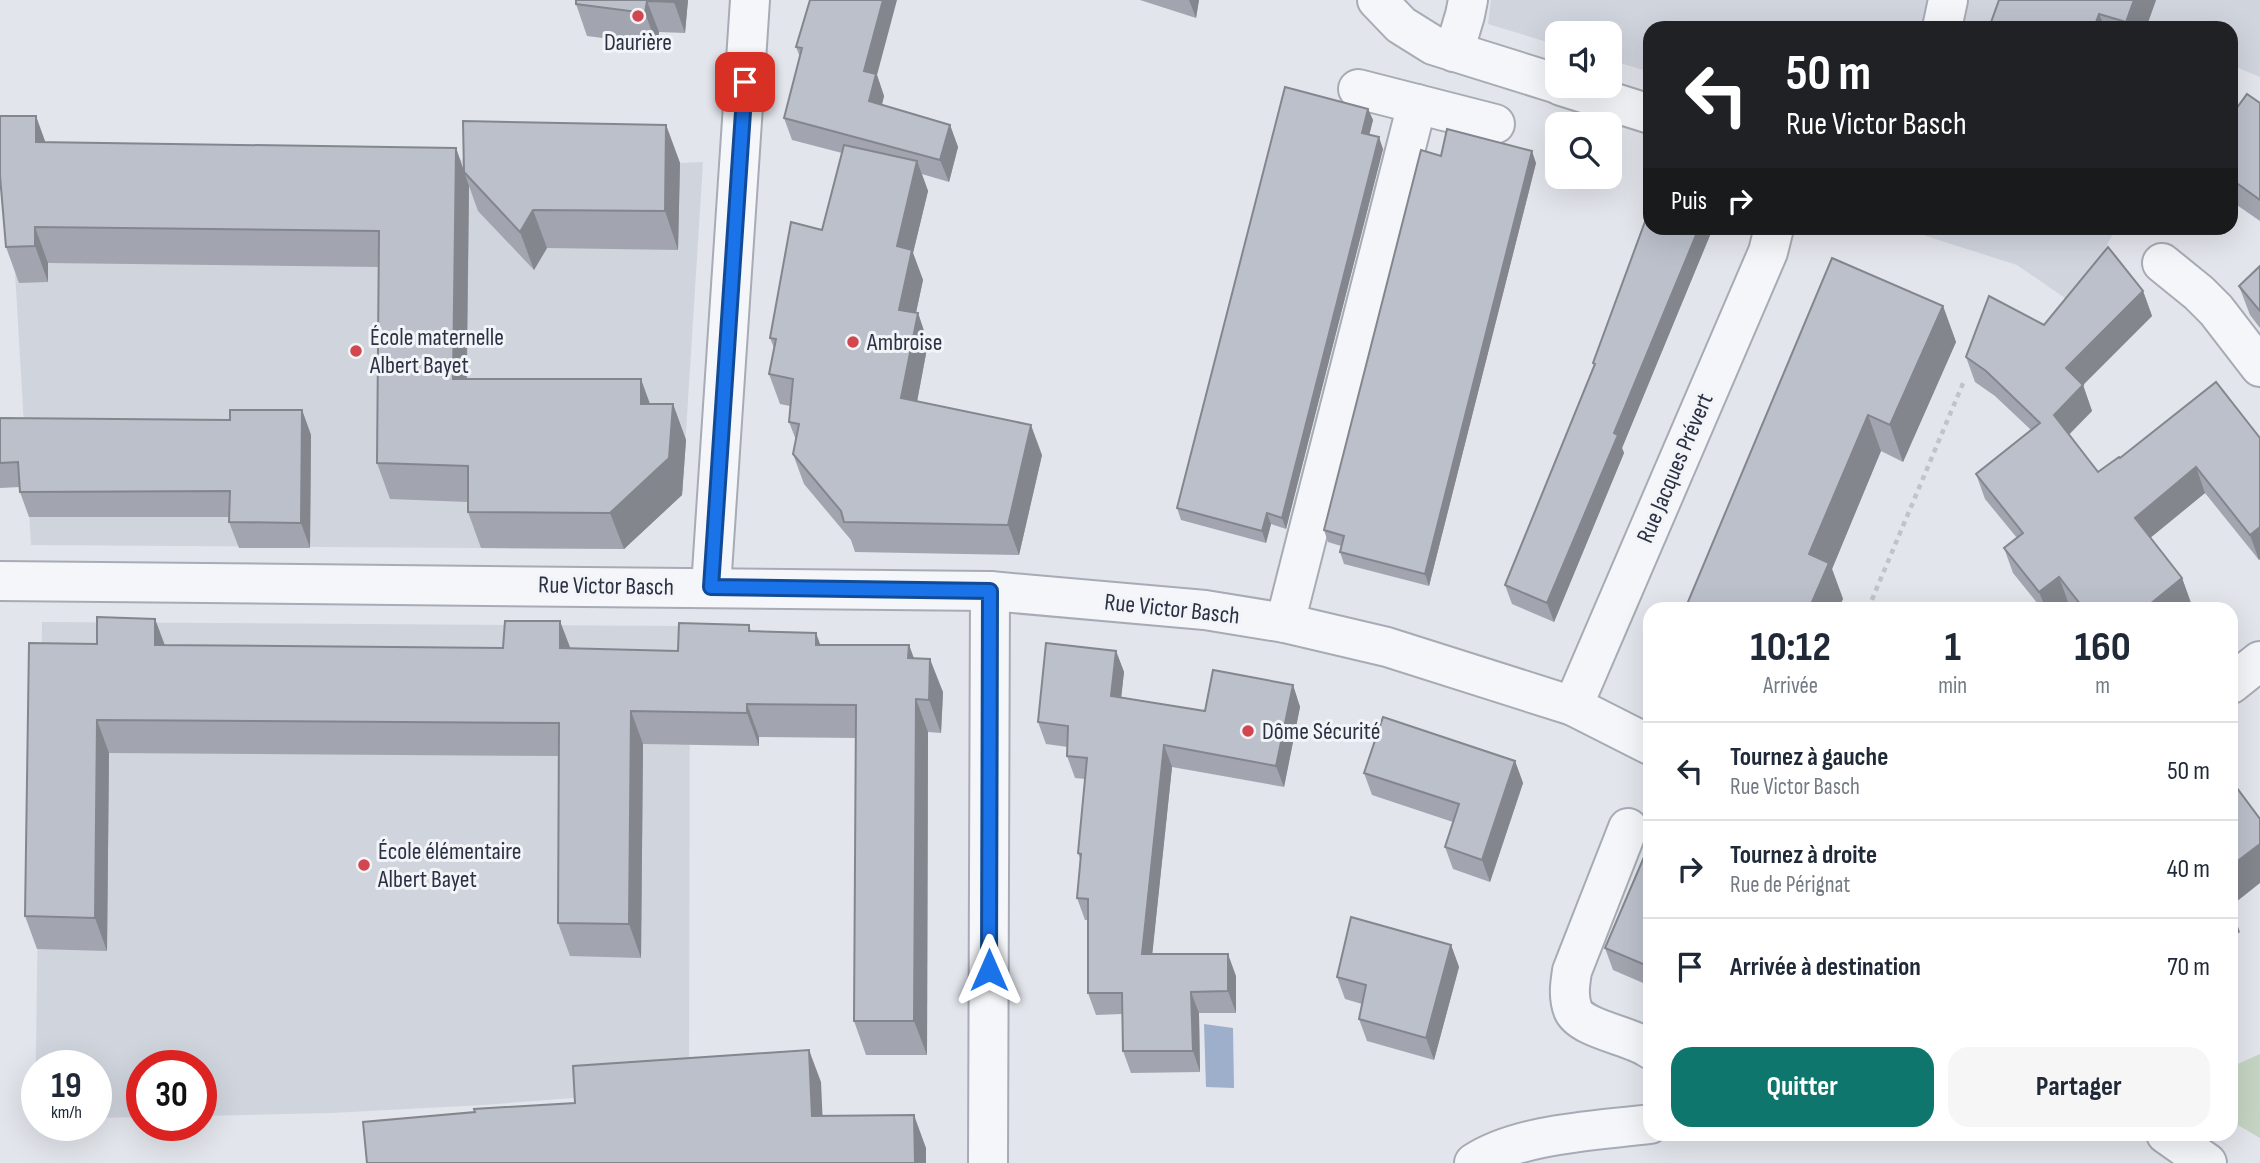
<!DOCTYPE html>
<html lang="fr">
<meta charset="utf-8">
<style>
body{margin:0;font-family:"Sofia Sans Condensed",sans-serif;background:#f6f6f7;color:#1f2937;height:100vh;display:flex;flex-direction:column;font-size:26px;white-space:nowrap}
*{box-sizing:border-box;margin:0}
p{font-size:23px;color:#747a83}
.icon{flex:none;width:38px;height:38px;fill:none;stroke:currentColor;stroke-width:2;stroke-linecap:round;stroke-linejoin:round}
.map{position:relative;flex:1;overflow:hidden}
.side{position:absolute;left:1643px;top:602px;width:595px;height:539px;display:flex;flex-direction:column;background:#fff;border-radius:21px;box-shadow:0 7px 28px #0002}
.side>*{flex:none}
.guide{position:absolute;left:1643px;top:21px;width:595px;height:214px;border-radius:21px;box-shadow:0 7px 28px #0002;background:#202124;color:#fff;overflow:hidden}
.buttons{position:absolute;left:1545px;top:21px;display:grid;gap:14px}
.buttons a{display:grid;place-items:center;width:77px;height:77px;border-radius:14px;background:#fff;box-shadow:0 7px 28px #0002;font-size:35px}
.speed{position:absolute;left:21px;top:1050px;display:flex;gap:14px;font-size:35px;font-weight:700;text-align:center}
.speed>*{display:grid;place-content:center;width:91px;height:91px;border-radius:50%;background:#fff;box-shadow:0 7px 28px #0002;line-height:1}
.speed small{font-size:18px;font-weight:400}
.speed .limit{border:10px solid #d22;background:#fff;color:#111}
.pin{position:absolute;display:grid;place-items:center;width:60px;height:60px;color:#fff;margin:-30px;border-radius:14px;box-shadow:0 4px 10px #0006}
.me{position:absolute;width:77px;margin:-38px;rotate:0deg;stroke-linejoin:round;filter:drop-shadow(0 0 5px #0008)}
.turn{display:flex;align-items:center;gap:24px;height:147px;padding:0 28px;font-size:32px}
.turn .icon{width:91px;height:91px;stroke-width:2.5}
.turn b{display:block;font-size:49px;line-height:60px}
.then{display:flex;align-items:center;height:66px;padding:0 28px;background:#0003;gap:14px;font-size:26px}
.eta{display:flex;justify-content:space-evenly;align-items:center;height:119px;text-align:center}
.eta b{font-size:42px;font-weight:700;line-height:49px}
.primary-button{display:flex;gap:14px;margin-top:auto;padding:14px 28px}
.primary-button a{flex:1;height:80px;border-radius:21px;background:#0f766e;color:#fff;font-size:28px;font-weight:700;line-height:80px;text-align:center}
.primary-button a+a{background:#f6f6f7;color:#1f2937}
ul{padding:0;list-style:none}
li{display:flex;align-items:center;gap:21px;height:98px;padding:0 28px;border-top:2px solid #e0e1e3}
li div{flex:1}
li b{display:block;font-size:26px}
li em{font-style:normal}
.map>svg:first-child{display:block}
</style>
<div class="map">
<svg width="2260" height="1163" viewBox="0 0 2260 1163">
<rect width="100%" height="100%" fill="#e2e5eb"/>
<g fill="#d0d4dd">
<polygon points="1491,0 2260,0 2260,77 2231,65 2231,28 1650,28 1650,72 1610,60 1610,33 1558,33 1557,45 1488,24"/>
<polygon points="8,152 680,163 703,162 682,495 624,549 31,545"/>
<polygon points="1901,228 2116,228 2075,305 2017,265"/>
<polygon points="42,622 690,626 689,1089 483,1105 331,1113 201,1116 201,1066 142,1066 142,1117 96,1118 96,1066 37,1066 37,1119 35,1119"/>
</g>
<polygon fill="#c6d5c3" points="2260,1054 2260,1138 2231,1121 2231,1067"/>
<polygon fill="#9dafcb" points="1204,1024 1233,1028 1234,1088 1206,1087"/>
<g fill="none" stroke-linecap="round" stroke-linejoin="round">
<defs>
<g id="minor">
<polyline points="1377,0 1401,25 1433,45 1558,84"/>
<polyline points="1942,28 1948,0"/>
<polyline points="1454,52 1465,15 1468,0"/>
<polyline points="1561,86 1650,114"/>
<polyline points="1358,89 1495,124"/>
<polyline points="2162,263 2199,293 2216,310 2260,367"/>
<polyline points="0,581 990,591 1205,610 1285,623 1387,647 1573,706 1650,745"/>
<polyline points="711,587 750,0"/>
<polyline points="1285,623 1417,104"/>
<polyline points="2231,684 2260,661"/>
<polyline points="1573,706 1768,252 1774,228"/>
<path d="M 1628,828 L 1572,971 C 1570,984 1568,997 1573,1010 C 1581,1029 1632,1036 1650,1049"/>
<polyline points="2166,1134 2207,1163"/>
<polyline points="988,1163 990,591"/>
<path d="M 1474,1163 C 1520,1133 1596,1131 1650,1124"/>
</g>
</defs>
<use href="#minor" stroke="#a7abb5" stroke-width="42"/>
<polyline stroke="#c0c3ca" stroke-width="4.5" stroke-dasharray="5 5" stroke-linecap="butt" points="1868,609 1964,381"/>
<use href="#minor" stroke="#f5f6f9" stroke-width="38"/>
</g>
<g fill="#a2a5af">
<polygon points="576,0 688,0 685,33 659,32 657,45 587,36 576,4"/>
<polygon points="1140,0 1199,0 1196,18"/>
<polygon points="2156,0 2146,28 1989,28"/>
<polygon points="796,47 877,75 884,96 882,105 950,125 958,147 949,182 922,174 928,191 913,253 923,280 916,313 918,313 928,343 917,402 1042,455 1019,555 855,552 851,540 804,484 793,454 796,440 789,422 790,406 780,404 769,374 774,348 770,338 822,230 842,153 792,140 784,118 800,57"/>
<polygon points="2260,103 2260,221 2231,201 2231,116"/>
<polygon points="1368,109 1373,120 1369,135 1383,149 1286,529 1271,524 1266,543 1181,520 1177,508"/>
<polygon points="666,125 680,163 678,250 547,248 534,270 478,211 469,186 467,379 650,404 673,404 686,440 682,495 624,549 481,548 468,512 468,502 390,499 377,463 379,267 48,263 48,282 19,283 6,247 46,142 456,148 464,171"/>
<polygon points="1441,156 1536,163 1429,586 1344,564 1340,552 1341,546 1328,542 1324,530"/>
<polygon points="1650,228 1713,228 1622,448 1624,453 1554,622 1512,604 1505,585 1594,365 1593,363"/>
<polygon points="2260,266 2260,328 2250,315 2239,286"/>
<polygon points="2143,291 2152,316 2083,385 2092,411 2069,435 2098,472 2120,458 2260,438 2260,559 2259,560 2205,493 2150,538 2182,578 2191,603 2184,609 2073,609 2068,602 2059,609 2042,609 2013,573 2004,548 2017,538 1985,499 1976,474 2031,430 1995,396 1975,382 1966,357 2044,325"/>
<polygon points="1943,306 1956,342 1903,462 1881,451 1832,569 1843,599 1838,609 1685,609"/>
<polygon points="302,410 311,435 310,548 239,548 229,522 229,517 29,517 20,492 20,487 0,488 0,418 230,420"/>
<polygon points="155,619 165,645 570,648 678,651 749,625 751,631 816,633 820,645 909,645 914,658 943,692 941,733 928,732 927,1055 866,1055 854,1021 856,738 759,737 759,746 643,744 641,958 570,956 558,923 559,756 109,753 107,951 37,949 25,916 97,644"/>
<polygon points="1116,651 1124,672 1121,697 1205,711 1293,685 1300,707 1284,787 1172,767 1152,954 1236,976 1236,1013 1199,1013 1200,1072 1131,1073 1123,1051 1122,1014 1096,1015 1088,993 1088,920 1085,920 1077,898 1081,861 1078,853 1085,779 1075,778 1067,756 1068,747 1046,744 1038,722"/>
<polygon points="1515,761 1523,783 1490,882 1453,869 1445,847 1453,822 1372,795 1364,773"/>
<polygon points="1650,851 1650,986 1613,970 1605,948"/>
<polygon points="1451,945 1459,967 1434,1060 1367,1041 1359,1019 1362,1004 1345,999 1337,977"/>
</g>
<g fill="#84868e">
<polygon points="674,0 688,0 685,33 674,2"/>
<polygon points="883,0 897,0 877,75 884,96 877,123 869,101 864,71"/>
<polygon points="1189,0 1199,0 1196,18"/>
<polygon points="2134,0 2156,0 2146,28 2128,28 2126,22"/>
<polygon points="647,1 659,32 657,45 645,13"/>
<polygon points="2099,14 2105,28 2094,28"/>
<polygon points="1368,109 1373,120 1367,144 1362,133"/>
<polygon points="36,116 49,152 36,142"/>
<polygon points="666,125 680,163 678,250 665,211"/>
<polygon points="950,125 958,147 949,182 940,160"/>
<polygon points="1379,137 1383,149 1286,529 1282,518"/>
<polygon points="456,148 469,186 466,415 453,379"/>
<polygon points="1532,151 1536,163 1429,586 1425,574"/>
<polygon points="917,161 928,191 913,253 923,280 910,340 899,310 897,246"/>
<polygon points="533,210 547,248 534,270 520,232"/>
<polygon points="35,227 48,263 48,282 35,246"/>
<polygon points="1699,228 1713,228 1622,448 1624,453 1554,622 1547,603 1614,433"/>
<polygon points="2143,291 2152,316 2075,393 2066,368"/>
<polygon points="1943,306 1956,342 1903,462 1890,425"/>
<polygon points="918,313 928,343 912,428 901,398"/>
<polygon points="641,379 654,415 641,404"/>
<polygon points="2083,385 2092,411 2063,440 2054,415"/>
<polygon points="673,404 686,440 682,495 624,549 610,513"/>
<polygon points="302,410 311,435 310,548 301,523"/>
<polygon points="1868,415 1881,451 1832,569 1843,599 1838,609 1809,609 1809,554"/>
<polygon points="1031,425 1042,455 1019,555 1008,525"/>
<polygon points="2196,467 2205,493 2144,543 2135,518"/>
<polygon points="1267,513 1271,524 1266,543 1262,531"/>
<polygon points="2260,527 2260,559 2259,560 2250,535"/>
<polygon points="2059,577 2068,602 2059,609 2046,609 2039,592"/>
<polygon points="2182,578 2191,603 2184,609 2144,609"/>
<polygon points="155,619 167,652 155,645"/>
<polygon points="560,621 573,655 560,648"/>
<polygon points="816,633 828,666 816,645"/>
<polygon points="909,645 921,679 908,658"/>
<polygon points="1116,651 1124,672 1119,718 1111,696"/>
<polygon points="930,659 943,692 941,733 929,700"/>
<polygon points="1293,685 1300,707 1284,787 1276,766"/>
<polygon points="916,699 928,732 927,1055 914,1021"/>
<polygon points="747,704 759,737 759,746 747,713"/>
<polygon points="631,711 643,744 641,958 629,924"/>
<polygon points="97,720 109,753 107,951 95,918"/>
<polygon points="1164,745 1172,767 1150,976 1142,954"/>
<polygon points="1515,761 1523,783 1490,882 1482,860"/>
<polygon points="2260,844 2260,883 2231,906 2231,866"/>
<polygon points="2231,908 2240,932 2231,938"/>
<polygon points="1451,945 1459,967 1434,1060 1426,1038"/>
<polygon points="1228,954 1236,976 1236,1013 1228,991"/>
<polygon points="1191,992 1199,1013 1200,1072 1193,1051"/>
<polygon points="809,1050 821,1082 824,1149 812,1116"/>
<polygon points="914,1115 926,1148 926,1163 915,1163"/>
</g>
<g fill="#bcc0cb" stroke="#84868e" stroke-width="2">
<polygon points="576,0 674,0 674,2 647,1 645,13 576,4"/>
<polygon points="810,0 883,0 864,71 876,74 869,101 950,125 940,160 784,118 802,48 796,47"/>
<polygon points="1999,0 2134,0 2126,22 2099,14 2094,28 1989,28"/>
<polygon points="1285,87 1368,109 1362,133 1379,137 1282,518 1267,513 1262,531 1177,508"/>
<polygon points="2247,94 2260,103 2260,200 2231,179 2231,116"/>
<polygon points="0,116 36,116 36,142 456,148 453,379 641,379 641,404 673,404 669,458 610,513 468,512 468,466 377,463 379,231 35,227 35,246 6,247 0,176"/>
<polygon points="463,121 666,125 665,211 533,210 520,232 464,172"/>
<polygon points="1447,129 1532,151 1425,574 1340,552 1344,536 1324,530 1421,150 1441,156"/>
<polygon points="844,145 917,161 897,246 912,250 899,310 918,313 901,398 1031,425 1008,525 844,522 841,511 793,454 799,424 789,422 793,379 769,374 776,339 770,338 791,222 822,230"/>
<polygon points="1650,208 1650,228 1699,228 1614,433 1618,435 1547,603 1505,585 1595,364 1593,363"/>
<polygon points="2108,247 2143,291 2066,368 2083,385 2054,415 2098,472 2119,457 2120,458 2216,382 2260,438 2260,527 2250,535 2196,467 2135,518 2182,578 2144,609 2084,609 2059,577 2039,592 2004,548 2023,533 1976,474 2040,423 1986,371 1966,357 1989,296 2044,325"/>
<polygon points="1832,258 1943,306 1890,425 1868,415 1809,554 1829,563 1809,609 1685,609"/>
<polygon points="2260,266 2260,311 2239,286"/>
<polygon points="230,410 302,410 301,523 229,522 230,491 20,492 18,462 0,463 0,418 230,420"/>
<polygon points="97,617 155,619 155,645 503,648 505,621 560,621 560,648 678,651 679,623 749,625 749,631 816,633 816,645 909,645 908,658 930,659 929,700 916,699 914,1021 854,1021 856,705 747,704 747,713 631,711 629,924 558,923 559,723 97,720 95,918 25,916 29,643 97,644"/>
<polygon points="1046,643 1116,651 1111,696 1205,711 1213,670 1293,685 1276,766 1164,745 1142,954 1228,954 1228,991 1191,992 1193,1051 1123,1051 1122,993 1088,993 1088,899 1077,898 1081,854 1078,853 1087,758 1067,756 1068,726 1038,722"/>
<polygon points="1383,717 1515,761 1482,860 1445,847 1459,804 1364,773"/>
<polygon points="2231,780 2260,819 2260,844 2231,866"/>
<polygon points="1647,850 1650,851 1650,967 1605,948"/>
<polygon points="1351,917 1451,945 1426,1038 1359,1019 1366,985 1337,977"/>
<polygon points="809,1050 812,1116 914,1115 915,1163 367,1163 363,1122 475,1112 474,1109 575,1103 573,1066"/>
</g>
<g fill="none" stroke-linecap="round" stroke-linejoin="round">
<defs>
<polyline id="route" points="745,82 711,587 990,591 989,970"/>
</defs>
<use href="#route" stroke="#114b97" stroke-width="18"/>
<use href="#route" stroke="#1a73e8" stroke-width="12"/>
</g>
<g fill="#d1464f" stroke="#f2f4f8" stroke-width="2.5">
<circle cx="638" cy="16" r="7"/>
<circle cx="853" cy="342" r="7"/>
<circle cx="356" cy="351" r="7"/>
<circle cx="1248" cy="731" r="7"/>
<circle cx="364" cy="865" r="7"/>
</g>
<g text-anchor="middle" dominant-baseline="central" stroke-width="6" stroke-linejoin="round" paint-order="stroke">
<g font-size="24" fill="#2a3143" stroke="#f2f4f8" text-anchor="start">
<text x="638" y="42" text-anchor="middle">Daurière</text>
<text x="370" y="337">École maternelle<tspan x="370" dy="28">Albert Bayet</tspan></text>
<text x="867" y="342">Ambroise</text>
<text x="1262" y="731">Dôme Sécurité</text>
<text x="378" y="851">École élémentaire<tspan x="378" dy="28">Albert Bayet</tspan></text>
</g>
<g font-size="24" fill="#2a3143" stroke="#f2f4f8">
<text transform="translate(1675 468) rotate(-67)">Rue Jacques Prévert</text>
<text transform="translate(606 586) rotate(1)">Rue Victor Basch</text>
<text transform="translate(1172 609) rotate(6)">Rue Victor Basch</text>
</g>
</g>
</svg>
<div class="buttons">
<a><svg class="icon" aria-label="sound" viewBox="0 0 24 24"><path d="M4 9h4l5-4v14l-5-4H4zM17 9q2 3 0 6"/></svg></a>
<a><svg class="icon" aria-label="search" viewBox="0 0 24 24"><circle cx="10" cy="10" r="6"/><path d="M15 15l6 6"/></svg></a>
</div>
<div class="speed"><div>19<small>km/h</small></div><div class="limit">30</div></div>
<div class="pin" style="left:745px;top:82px;background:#d93025"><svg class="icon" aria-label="arrive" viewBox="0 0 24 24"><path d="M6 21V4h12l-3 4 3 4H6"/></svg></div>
<svg class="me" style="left:989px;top:970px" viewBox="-20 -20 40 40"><path d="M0-17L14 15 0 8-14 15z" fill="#1a73e8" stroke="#fff" stroke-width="4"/></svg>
<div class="guide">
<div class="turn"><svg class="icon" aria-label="left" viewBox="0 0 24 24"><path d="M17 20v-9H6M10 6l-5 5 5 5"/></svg><div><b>50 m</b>Rue Victor Basch</div></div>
<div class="then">Puis<svg class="icon" aria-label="right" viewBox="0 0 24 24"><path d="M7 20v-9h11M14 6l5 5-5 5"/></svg></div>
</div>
<section class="side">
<div class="eta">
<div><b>10:12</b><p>Arrivée</p></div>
<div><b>1</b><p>min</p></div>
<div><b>160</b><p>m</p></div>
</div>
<ul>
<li><svg class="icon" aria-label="left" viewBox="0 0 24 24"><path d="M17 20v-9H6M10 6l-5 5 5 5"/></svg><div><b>Tournez à gauche</b><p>Rue Victor Basch</p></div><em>50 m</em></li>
<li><svg class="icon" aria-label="right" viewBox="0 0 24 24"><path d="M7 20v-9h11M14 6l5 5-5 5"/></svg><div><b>Tournez à droite</b><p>Rue de Pérignat</p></div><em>40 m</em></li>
<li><svg class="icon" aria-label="arrive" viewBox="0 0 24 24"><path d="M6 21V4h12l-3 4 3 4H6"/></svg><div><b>Arrivée à destination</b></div><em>70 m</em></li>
</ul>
<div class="primary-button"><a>Quitter</a><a>Partager</a></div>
</section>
</div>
